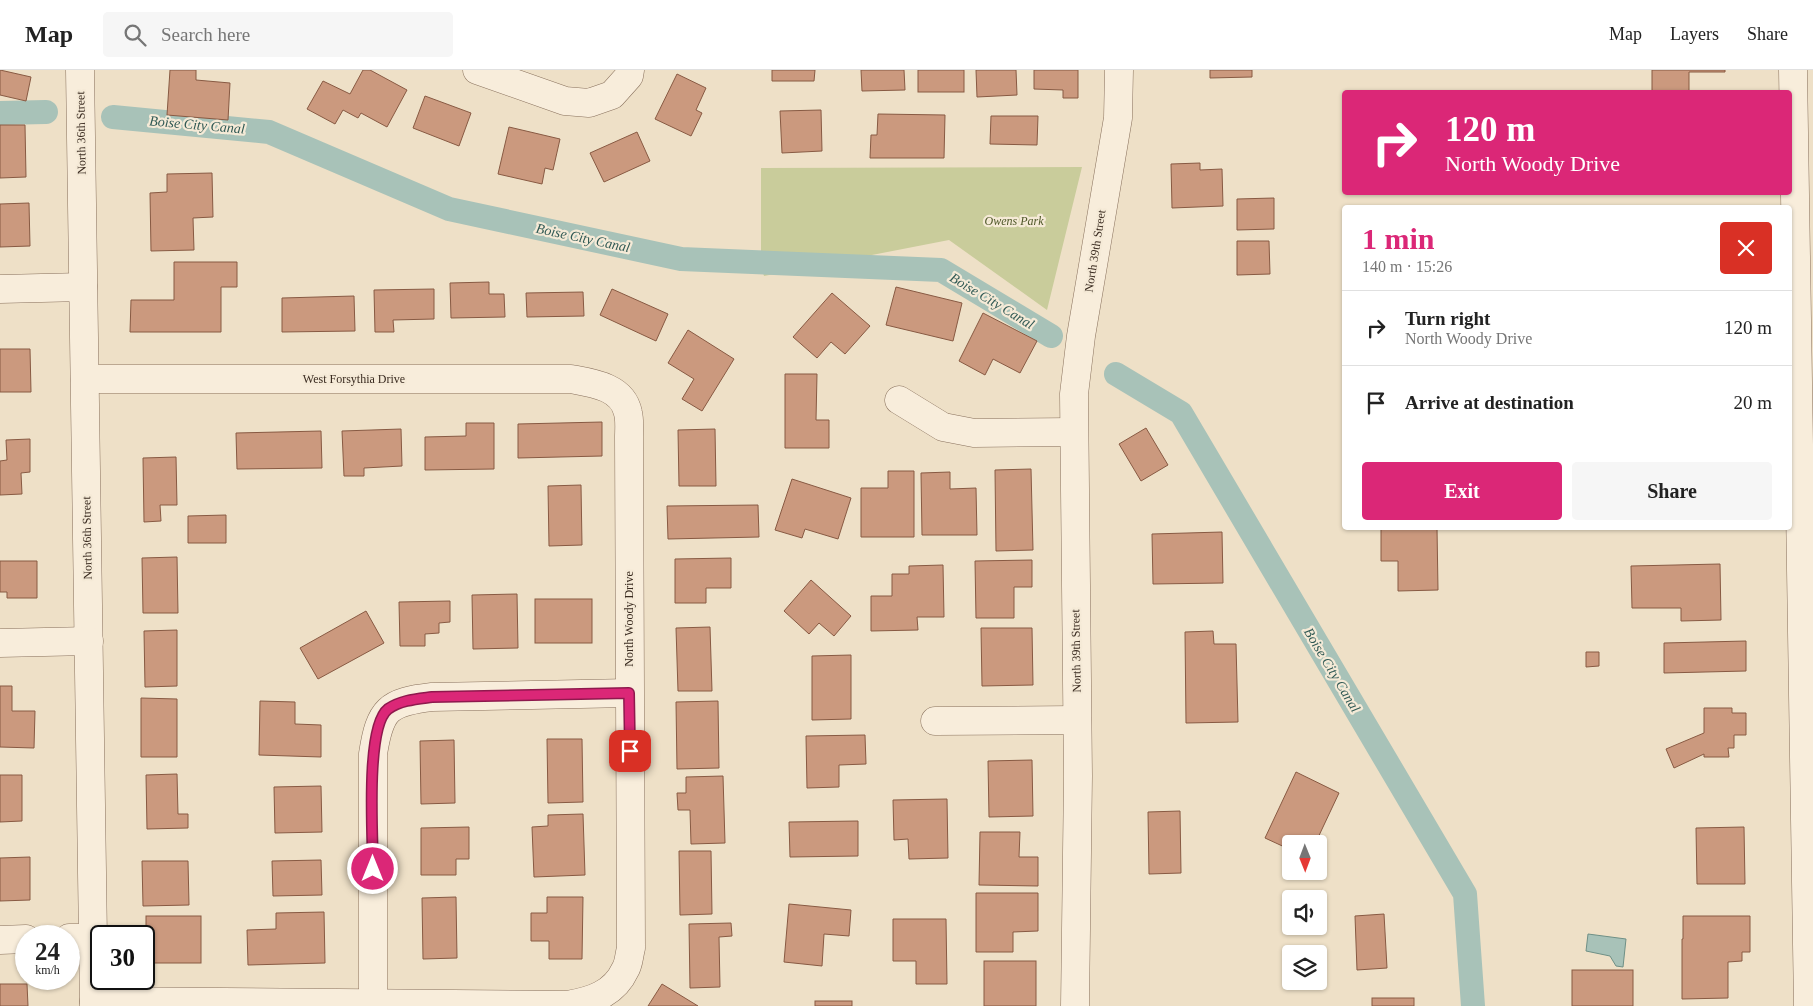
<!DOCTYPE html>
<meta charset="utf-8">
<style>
body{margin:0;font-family:"Times New Roman",serif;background:#f6f6f6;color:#222;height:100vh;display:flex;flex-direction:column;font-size:19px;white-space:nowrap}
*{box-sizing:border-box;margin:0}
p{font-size:16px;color:#767676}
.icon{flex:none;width:28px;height:28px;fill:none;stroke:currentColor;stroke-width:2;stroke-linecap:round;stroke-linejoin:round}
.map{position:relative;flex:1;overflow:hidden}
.side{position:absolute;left:1342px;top:135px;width:450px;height:325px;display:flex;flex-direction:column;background:#fff;border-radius:5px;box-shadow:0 1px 4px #0004}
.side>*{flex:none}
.top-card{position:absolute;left:1342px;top:20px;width:450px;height:105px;border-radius:5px;box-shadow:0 1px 4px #0004;background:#db2777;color:#fff;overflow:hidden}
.needle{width:32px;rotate:179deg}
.tools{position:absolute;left:1282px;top:765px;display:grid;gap:10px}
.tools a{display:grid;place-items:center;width:45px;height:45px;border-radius:5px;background:#fff;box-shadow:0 1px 4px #0004;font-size:25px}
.speed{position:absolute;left:15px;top:855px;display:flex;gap:10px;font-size:25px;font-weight:700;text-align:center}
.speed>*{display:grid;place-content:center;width:65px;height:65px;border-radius:50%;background:#fff;box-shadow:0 1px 4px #0004;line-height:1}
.speed small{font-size:12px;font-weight:400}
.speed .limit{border:2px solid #111;border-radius:8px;background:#fff;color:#111}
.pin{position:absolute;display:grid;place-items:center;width:42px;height:42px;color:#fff;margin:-21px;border-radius:10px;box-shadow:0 2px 8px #0006}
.me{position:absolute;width:55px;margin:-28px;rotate:0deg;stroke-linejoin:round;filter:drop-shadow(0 0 4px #0008)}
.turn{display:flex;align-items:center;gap:18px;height:105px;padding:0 20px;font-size:22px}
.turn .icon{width:65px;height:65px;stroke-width:2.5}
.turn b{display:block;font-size:35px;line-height:42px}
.round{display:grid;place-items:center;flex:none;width:52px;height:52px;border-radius:5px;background:#f6f6f6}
.overview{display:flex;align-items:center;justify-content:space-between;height:85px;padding:0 20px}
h1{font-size:30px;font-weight:700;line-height:38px;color:#db2777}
.primary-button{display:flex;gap:10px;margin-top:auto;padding:10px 20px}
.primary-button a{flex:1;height:58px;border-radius:5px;background:#db2777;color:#fff;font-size:20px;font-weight:700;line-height:58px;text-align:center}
.primary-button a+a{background:#f6f6f6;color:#222}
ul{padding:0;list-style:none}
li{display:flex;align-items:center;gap:15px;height:75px;padding:0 20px;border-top:1px solid #e0e0e0}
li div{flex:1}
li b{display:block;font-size:19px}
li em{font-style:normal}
header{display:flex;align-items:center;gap:30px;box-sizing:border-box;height:70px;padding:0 25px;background:#fff;border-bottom:1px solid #e0e0e0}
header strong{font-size:24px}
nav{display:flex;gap:28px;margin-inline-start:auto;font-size:18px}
.search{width:350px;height:45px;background:#f6f6f6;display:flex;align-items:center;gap:12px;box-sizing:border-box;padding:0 18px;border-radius:5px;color:#767676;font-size:19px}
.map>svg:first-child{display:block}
</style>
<header>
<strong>Map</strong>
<div class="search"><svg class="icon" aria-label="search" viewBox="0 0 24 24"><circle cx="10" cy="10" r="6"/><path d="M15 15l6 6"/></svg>Search here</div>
<nav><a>Map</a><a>Layers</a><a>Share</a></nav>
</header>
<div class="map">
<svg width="1813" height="936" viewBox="0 0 1813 936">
<rect width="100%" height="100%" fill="#eee0c7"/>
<polygon fill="#c9cc9b" points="1082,97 1047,240 949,170 764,206 761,193 761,98"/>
<polygon fill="#a8c2b8" stroke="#6f9086" points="1588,864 1626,869 1623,897 1616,896 1610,886 1586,881"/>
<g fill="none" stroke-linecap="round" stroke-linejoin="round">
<g stroke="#a8c2b8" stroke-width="24">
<polyline points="0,43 46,42"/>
<polyline points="113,47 269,62 449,139 681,189 941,200 1051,266"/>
<polyline points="1116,304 1181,343 1465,824 1473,936"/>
</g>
</g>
<g fill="#cb997e" stroke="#885a43">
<polygon points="0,0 31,7 26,31 0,25"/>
<polygon points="170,0 196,0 196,10 230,13 228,50 167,45"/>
<polygon points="363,0 370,0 407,20 387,57 361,43 358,48 343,40 335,54 307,39 323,11 350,24"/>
<polygon points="772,0 815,0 814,11 772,11"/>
<polygon points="861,0 904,0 905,20 862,21"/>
<rect x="918" y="0" width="46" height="22"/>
<polygon points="976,0 1016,0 1017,25 977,27"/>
<polygon points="1034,0 1078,0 1078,28 1063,28 1063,20 1034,19"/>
<polygon points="1210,0 1252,0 1252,7 1210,8"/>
<polygon points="1652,0 1725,0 1725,2 1689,2 1689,22 1652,22"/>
<polygon points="677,4 706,18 696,40 702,43 691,66 655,49"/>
<polygon points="425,26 471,43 459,76 413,58"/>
<polygon points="821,40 822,81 782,83 780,41"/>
<polygon points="878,44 945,45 944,88 870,88 871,65 877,65"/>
<polygon points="991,46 1038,46 1037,75 990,74"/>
<polygon points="0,55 25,55 26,107 0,108"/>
<polygon points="509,57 560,69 553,100 545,98 542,114 498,104"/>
<polygon points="637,62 650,91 604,112 590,83"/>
<polygon points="1200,93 1200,100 1222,99 1223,136 1172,138 1171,94"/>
<polygon points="212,103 213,147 193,148 194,180 151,181 150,123 167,122 167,104"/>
<polygon points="1274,128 1274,159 1237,160 1237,129"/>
<polygon points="29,133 30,176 0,177 0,134"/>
<polygon points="1237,171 1269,171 1270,204 1237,205"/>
<polygon points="174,192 237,192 237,217 221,217 221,262 130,262 131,230 174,230"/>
<polygon points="489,212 489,224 504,224 505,247 451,248 450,213"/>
<polygon points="896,217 962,233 953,271 886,255"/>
<polygon points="434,219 434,249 393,250 394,262 375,262 374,220"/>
<polygon points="612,219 668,244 656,271 600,245"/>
<polygon points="583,222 584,246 527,247 526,223"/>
<polygon points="832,223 870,256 845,284 831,272 817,288 793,267"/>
<polygon points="354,226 355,261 282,262 282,228"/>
<polygon points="983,243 1037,271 1020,303 993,289 985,305 959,291"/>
<polygon points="688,260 734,289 702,341 682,329 694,309 668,293"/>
<polygon points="0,279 30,279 31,322 0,322"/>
<polygon points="785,304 817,304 816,350 829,350 829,378 785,378"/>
<polygon points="602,352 602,386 518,388 518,354"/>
<polygon points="466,353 494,353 494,399 425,400 425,367 466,366"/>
<polygon points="1146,358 1168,395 1141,411 1119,374"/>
<polygon points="401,359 402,396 364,398 364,406 344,406 342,361"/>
<polygon points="715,359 716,416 679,416 678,360"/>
<polygon points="321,361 322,398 237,399 236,363"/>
<polygon points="30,369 30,402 21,403 22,424 0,425 0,391 7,390 6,370"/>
<polygon points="176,387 177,435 160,435 161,451 144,452 143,388"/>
<polygon points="1031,399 1033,480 996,481 995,400"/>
<polygon points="888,401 914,401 914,467 861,467 861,418 888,418"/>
<polygon points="950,402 950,419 976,418 977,465 922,465 921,403"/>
<polygon points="792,409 851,428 838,469 805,459 802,468 775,460"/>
<polygon points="581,415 582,475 549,476 548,416"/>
<polygon points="758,435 759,467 668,469 667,436"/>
<polygon points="226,445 226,473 188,473 188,446"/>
<polygon points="1381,458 1437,458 1438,520 1398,521 1398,491 1381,491"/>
<polygon points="1222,462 1223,513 1153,514 1152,464"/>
<polygon points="177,487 178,543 143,543 142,488"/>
<polygon points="731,488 731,518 706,518 706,533 675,533 675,489"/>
<polygon points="1032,490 1032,517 1014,517 1014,548 976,548 975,491"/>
<polygon points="0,491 37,491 37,528 7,528 7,522 0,522"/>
<polygon points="1720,494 1721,550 1681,551 1681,538 1632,538 1631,496"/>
<polygon points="943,495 944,547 917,547 918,560 871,561 871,526 892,526 892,504 909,504 909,496"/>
<polygon points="811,510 851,546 834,566 819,553 809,564 784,541"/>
<polygon points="517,524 518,578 473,579 472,525"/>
<rect x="535" y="529" width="57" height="44"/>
<polygon points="450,531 450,552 439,553 439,563 425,564 425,576 400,576 399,532"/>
<polygon points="366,541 384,573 318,609 300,578"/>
<polygon points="710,557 712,621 678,621 676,558"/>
<polygon points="981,558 1032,558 1033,615 982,616"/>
<polygon points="177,560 177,616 145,617 144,561"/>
<polygon points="1213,561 1214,574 1236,574 1238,652 1186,653 1185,562"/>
<polygon points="1746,571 1746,601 1664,603 1664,573"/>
<polygon points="1586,582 1599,582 1599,596 1586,597"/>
<polygon points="851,585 851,649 812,650 812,586"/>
<polygon points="0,616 12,616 12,641 35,641 34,678 0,677"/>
<polygon points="141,628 177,629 177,687 141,687"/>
<polygon points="260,631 295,632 295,654 321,655 321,687 259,685"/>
<polygon points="718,631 719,698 677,699 676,632"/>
<polygon points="1704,638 1732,638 1732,643 1746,643 1746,665 1734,665 1734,678 1728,678 1729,687 1704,687 1704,684 1674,698 1666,679 1704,663"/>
<polygon points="865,665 866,694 839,695 839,717 807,718 806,666"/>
<polygon points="547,669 582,669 583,732 548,733"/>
<polygon points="454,670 455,733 421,734 420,671"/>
<polygon points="1032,690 1033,746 989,747 988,691"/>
<polygon points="1296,702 1339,723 1315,774 1291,774 1291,780 1265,768"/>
<polygon points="177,704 178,744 188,744 188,758 147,759 146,705"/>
<polygon points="0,705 22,705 22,751 0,752"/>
<polygon points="723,706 725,773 691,774 690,740 678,740 677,723 686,723 686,707"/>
<polygon points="321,716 322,762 275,763 274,717"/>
<polygon points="947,729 948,788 909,789 908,769 894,770 893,730"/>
<polygon points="1180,741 1181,803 1149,804 1148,742"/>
<polygon points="583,744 585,805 534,807 532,757 548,756 548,745"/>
<polygon points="858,751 858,786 790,787 789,752"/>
<polygon points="469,757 469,789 456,789 456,805 421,805 421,758"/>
<polygon points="1744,757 1745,814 1697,814 1696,758"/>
<polygon points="980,762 1020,762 1019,787 1038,787 1038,816 979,815"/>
<polygon points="679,781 711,781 712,844 680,845"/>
<polygon points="30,787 30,830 0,831 0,788"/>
<polygon points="321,790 322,825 273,826 272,791"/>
<polygon points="142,791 188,791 189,835 143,836"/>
<polygon points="976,823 1038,823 1038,861 1013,862 1013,882 976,882"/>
<polygon points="456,827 457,888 423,889 422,828"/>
<polygon points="547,827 583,827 582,889 549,889 549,871 531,871 531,843 547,843"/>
<polygon points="789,834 851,840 849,866 824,864 822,896 784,892"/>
<polygon points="324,842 325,893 248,895 247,860 276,859 276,843"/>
<polygon points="1384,844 1387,898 1357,900 1355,846"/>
<rect x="146" y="846" width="55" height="47"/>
<polygon points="1683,846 1750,846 1750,882 1742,882 1742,891 1728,892 1728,928 1682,929 1682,869 1683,869"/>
<polygon points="893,849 946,849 947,914 916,914 916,891 893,891"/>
<polygon points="731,853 732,866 719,867 720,917 690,918 689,854"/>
<rect x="984" y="891" width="52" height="45"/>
<rect x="1572" y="900" width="61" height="36"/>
<polygon points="0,914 27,914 28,936 0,936"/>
<polygon points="662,914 698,936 648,936"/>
<rect x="1372" y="928" width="42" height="8"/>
<rect x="815" y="931" width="37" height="5"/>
</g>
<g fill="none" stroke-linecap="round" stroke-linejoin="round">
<defs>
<g id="minor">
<polyline points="80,0 94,936"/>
<polyline points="477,0 565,31 589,33 612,25 629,6 630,0"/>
<polyline points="1793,0 1808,936"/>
<polyline points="0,219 83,217"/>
<path d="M 85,309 L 571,309 C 593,313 623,317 628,343 C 630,351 629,360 629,367 L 631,878 C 629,885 629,894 625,900 C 614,924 591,931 567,935 L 94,931"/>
<polyline points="899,330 943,357 974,363 1073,362"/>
<polyline points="0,573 89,571"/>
<polyline points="935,651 1077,650"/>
<polyline points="69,868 93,868"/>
<polyline points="0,870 26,869"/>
<path d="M 373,934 L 373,684 C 380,639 388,632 432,627 L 629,623"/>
<polyline points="1075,936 1078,706 1074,324 1081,266 1118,48 1119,0"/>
</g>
</defs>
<use href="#minor" stroke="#89715d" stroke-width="29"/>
<use href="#minor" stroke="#f8eddb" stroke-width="28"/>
</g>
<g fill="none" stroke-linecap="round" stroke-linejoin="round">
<defs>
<path id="route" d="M 373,799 C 373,769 365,657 388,639 C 401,630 417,629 432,627 L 629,623 L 630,681"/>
</defs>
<use href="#route" stroke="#8e194d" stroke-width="12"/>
<use href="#route" stroke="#db2777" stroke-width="9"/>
</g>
<g text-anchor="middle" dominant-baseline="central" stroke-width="4.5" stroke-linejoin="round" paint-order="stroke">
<g font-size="12" fill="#3a2b20" stroke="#f5ead7">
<text transform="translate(81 63) rotate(-91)">North 36th Street</text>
<text transform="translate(1095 181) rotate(-81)">North 39th Street</text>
<text x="354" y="309">West Forsythia Drive</text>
<text transform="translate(87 468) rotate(-91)">North 36th Street</text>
<text transform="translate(629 549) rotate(-90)">North Woody Drive</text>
<text transform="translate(1076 581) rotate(-91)">North 39th Street</text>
</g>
<g font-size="12" font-style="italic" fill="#4d5627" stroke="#f5ead7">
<text x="1014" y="151">Owens Park</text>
</g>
<g font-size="14" font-style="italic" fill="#305954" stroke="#f5ead7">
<text transform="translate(197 55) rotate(5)">Boise City Canal</text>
<text transform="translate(583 168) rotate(12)">Boise City Canal</text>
<text transform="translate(992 231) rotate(31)">Boise City Canal</text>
<text transform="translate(1332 600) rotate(59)">Boise City Canal</text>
</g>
</g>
</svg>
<div class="tools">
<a><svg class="needle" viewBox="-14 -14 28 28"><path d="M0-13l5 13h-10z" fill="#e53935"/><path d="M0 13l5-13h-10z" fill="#767676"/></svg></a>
<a><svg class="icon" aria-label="sound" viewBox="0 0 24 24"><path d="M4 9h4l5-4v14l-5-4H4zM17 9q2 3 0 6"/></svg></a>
<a><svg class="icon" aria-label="layers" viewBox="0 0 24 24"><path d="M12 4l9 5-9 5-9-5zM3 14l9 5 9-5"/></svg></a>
</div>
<div class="speed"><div>24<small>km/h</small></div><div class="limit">30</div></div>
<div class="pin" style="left:630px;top:681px;background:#d93025"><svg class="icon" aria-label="arrive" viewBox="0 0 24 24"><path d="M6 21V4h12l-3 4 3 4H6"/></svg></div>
<svg class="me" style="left:373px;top:799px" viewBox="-20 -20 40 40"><circle r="17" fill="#db2777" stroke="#fff" stroke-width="3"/><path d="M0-11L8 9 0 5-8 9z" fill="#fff"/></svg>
<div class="top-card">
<div class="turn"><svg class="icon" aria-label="right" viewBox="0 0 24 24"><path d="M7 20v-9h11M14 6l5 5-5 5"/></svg><div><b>120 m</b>North Woody Drive</div></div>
</div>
<section class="side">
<div class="overview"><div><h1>1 min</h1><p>140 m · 15:26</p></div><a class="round" style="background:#d93025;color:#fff"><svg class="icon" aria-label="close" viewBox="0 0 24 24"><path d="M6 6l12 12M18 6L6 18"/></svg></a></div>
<ul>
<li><svg class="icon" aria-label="right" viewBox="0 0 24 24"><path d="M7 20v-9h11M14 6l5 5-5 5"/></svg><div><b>Turn right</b><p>North Woody Drive</p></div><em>120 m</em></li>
<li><svg class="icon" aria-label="arrive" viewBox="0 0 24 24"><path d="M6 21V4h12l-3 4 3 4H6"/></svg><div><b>Arrive at destination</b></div><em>20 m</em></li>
</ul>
<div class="primary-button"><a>Exit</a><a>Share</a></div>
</section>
</div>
